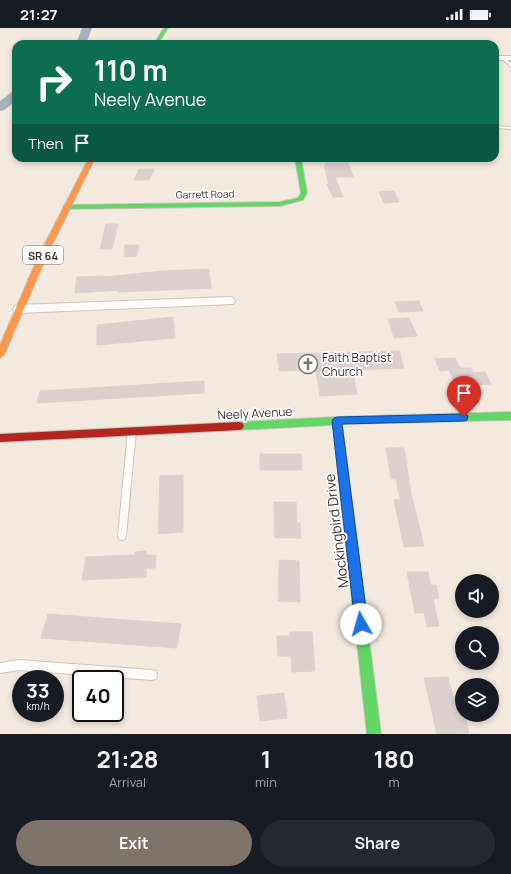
<!DOCTYPE html>
<style>
body{margin:0;font-family:Manrope,sans-serif;background:#242831;color:#f1f3f6;height:100vh;display:flex;flex-direction:column;font-size:15px;white-space:nowrap}
*{box-sizing:border-box;margin:0}
p{font-size:13px;color:#9ea1a6}
.icon{flex:none;width:22px;height:22px;fill:none;stroke:currentColor;stroke-width:2;stroke-linecap:round;stroke-linejoin:round}
.map{position:relative;height:706px;overflow:hidden}
.panel{display:flex;flex-direction:column;background:#171b24;flex:1}
.panel>*{flex:none}
.top-card{position:absolute;left:12px;top:12px;width:487px;height:122px;border-radius:12px;box-shadow:0 2px 6px #0003;background:#0b6e4f;color:#fff;overflow:hidden}
.controls{position:absolute;left:455px;top:546px;display:grid;gap:8px}
.controls a{display:grid;place-items:center;width:44px;height:44px;border-radius:50%;background:#171b24;box-shadow:0 2px 6px #0003;font-size:20px}
.speed{position:absolute;left:12px;top:642px;display:flex;gap:8px;font-size:20px;font-weight:700;text-align:center}
.speed>*{display:grid;place-content:center;width:52px;height:52px;border-radius:50%;background:#171b24;box-shadow:0 2px 6px #0003;line-height:1}
.speed small{font-size:10px;font-weight:400}
.speed .limit{border:2px solid #111;border-radius:6px;background:#fff;color:#111}
.pin{position:absolute;display:grid;place-items:center;width:34px;height:34px;color:#fff;margin:-41px -17px;border-radius:50% 50% 50% 0;rotate:-45deg;box-shadow:0 0 4px #0007}
.pin .icon{rotate:45deg}
.me{position:absolute;width:44px;margin:-22px;rotate:353deg;stroke-linejoin:round;filter:drop-shadow(0 0 3px #0008)}
.turn{display:flex;align-items:center;gap:14px;height:84px;padding:0 16px;font-size:18px}
.turn .icon{width:52px;height:52px;stroke-width:2.5}
.turn b{display:block;font-size:28px;line-height:34px}
.then{display:flex;align-items:center;height:38px;padding:0 16px;background:#0003;gap:8px;font-size:15px}
.eta{display:flex;justify-content:space-evenly;align-items:center;height:68px;text-align:center}
.eta b{font-size:24px;font-weight:700;line-height:28px}
.primary-button{display:flex;gap:8px;margin-top:auto;padding:8px 16px}
.primary-button a{flex:1;height:46px;border-radius:24px;background:#7e746a;color:#fff;font-size:16px;font-weight:700;line-height:46px;text-align:center}
.primary-button a+a{background:#242831;color:#f1f3f6}
.status{display:flex;justify-content:space-between;align-items:center;height:28px;padding:0 20px;background:#171b24;direction:ltr}
.status svg{height:11px;fill:currentColor}
.map>svg:first-child{display:block}
</style>
<div class="status"><b>21:27</b><svg viewBox="0 0 49 12"><path d="M0 12V9h3v3zM5 12V6h3v6zM10 12V3h3v9zM15 12V0h3v12zM26 1h20v11H26zM47 4h2v5h-2z"/></svg></div>
<div class="map">
<svg width="511" height="706" viewBox="0 0 511 706">
<rect width="100%" height="100%" fill="#f4e9de"/>
<g fill="none" stroke-linecap="round" stroke-linejoin="round">
<g fill="#a7b3bf" fill-rule="evenodd">
<polygon points="82,0 92,0 86,16 76,16"/>
<polygon points="16,63 16,73 4,82 0,83 0,73 12,64"/>
</g>
</g>
<g fill="#dcd1cf" stroke="#ddd2d0">
<polygon points="325,135 348,135 353,149 335,149 343,169 333,169 327,156 329,156 324,138 326,138"/>
<polygon points="139,141 154,141 149,152 134,152"/>
<polygon points="394,163 399,174 384,175 379,164"/>
<polygon points="106,196 118,196 112,221 100,221"/>
<polygon points="125,217 139,217 137,228 124,229"/>
<polygon points="209,241 211,260 119,264 119,262 75,265 77,249 105,248 105,249 162,243"/>
<polygon points="419,273 423,283 399,284 395,274"/>
<polygon points="173,289 175,310 97,317 97,297"/>
<polygon points="409,290 417,308 394,310 388,291"/>
<polygon points="399,323 404,340 352,342 357,366 320,368 316,342 279,343 277,326"/>
<polygon points="455,330 460,340 471,340 473,345 485,344 491,356 457,359 449,342 440,343 435,331"/>
<polygon points="204,353 204,365 37,375 40,363"/>
<polygon points="386,420 404,420 411,465 424,518 404,519 394,472 400,472 396,451 391,451"/>
<polygon points="260,426 301,426 302,442 260,442"/>
<polygon points="183,447 183,504 158,506 160,448"/>
<polygon points="274,474 296,474 297,495 300,495 301,510 275,510"/>
<polygon points="146,523 146,527 156,527 155,540 146,540 146,549 82,552 86,529 135,527 135,524"/>
<polygon points="279,532 299,533 300,574 278,573"/>
<polygon points="407,544 428,544 430,557 436,557 439,570 433,571 439,598 427,599 424,585 415,585"/>
<polygon points="48,586 181,596 177,620 41,610"/>
<polygon points="290,604 312,604 315,643 292,644 291,628 278,628 277,608 290,608"/>
<polygon points="448,649 453,669 460,669 462,687 465,687 469,705 437,706 424,650"/>
<polygon points="284,665 287,690 260,693 257,668"/>
</g>
<g fill="none" stroke-linecap="round" stroke-linejoin="round">
<defs>
<g id="lane">
<polygon points="502,29 504,29 511,36 511,39 502,31"/>
<polygon points="495,98 511,99 511,101 495,100"/>
<polygon points="132,400 135,401 136,403 126,508 125,511 122,512 119,511 118,508 128,403 129,401"/>
<polygon points="19,632 152,642 156,643 157,647 156,651 152,652 19,642 0,645 0,635"/>
</g>
<g id="street">
<rect x="495" y="28" width="16" height="4"/>
<polygon points="229,269 233,270 235,273 233,276 19,285 15,284 13,281 15,278 19,277"/>
</g>
<g id="fast">
<polygon points="164,0 168,0 158,16 154,16"/>
<polygon points="295,130 301,130 307,165 303,172 280,178 66,181 63,179 66,177 280,174 298,170 301,165"/>
<polygon points="511,384 511,392 342,396 381,706 367,706 333,397 239,402 236,401 234,398 236,395 239,394 337,389"/>
</g>
<polygon id="slow" points="89,130 95,130 47,227 4,327 0,330 0,317 39,227"/>
<polygon id="jam" points="239,394 242,395 244,398 242,401 239,402 0,414 0,406"/>
</defs>
<use href="#lane" stroke="#cfc6bc" stroke-width="2"/>
<use href="#street" stroke="#cfc6bc" stroke-width="2"/>
<use href="#fast" stroke="#cfc6bc" stroke-width="2"/>
<use href="#slow" stroke="#cfc6bc" stroke-width="2"/>
<use href="#jam" stroke="#cfc6bc" stroke-width="2"/>
<use href="#lane" fill="#fdfcfa" fill-rule="evenodd"/>
<use href="#street" fill="#fdfcfa" fill-rule="evenodd"/>
<use href="#fast" fill="#63d668" fill-rule="evenodd"/>
<use href="#slow" fill="#ff974d" fill-rule="evenodd"/>
<use href="#jam" fill="#b3261e" fill-rule="evenodd"/>
</g>
<polygon fill="#1a73e8" stroke="#114b97" points="464,386 467,387 468,389 467,392 464,393 342,396 368,596 366,601 361,603 357,601 355,596 332,393 334,390 337,389"/>
<defs>
<symbol id="church-ring" viewBox="-11 -11 22 22"><circle r="9.5" fill="#fff" stroke="#7e746a" stroke-width="1.5"/><path d="M-1.2-6h2.4v3.5h3.3v2.4h-3.3V6h-2.4V-.1h-3.3v-2.4h3.3Z" fill="#7e746a"/></symbol>
</defs>
<g fill-rule="evenodd">
<use href="#church-ring" x="297" y="325" width="22" height="22"/>
</g>
<g text-anchor="middle" dominant-baseline="central" stroke-width="3.5" stroke-linejoin="round" paint-order="stroke">
<g font-size="10" fill="#3e352b" stroke="#fff">
<text transform="translate(205 166) rotate(-1)">Garrett Road</text>
</g>
<rect fill="#fff" stroke="#78726b" stroke-width="1" x="23" y="218" width="40" height="18" rx="3"/>
<g font-size="11" font-weight="bold" fill="#3e352b">
<text x="43" y="227">SR 64</text>
</g>
<g font-size="12" fill="#3e352b" stroke="#fff" text-anchor="start">
<text x="322" y="329">Faith Baptist<tspan x="322" dy="14">Church</tspan></text>
</g>
<g font-size="12" fill="#3e352b" stroke="#fff">
<text transform="translate(255 385) rotate(-3)">Neely Avenue</text>
</g>
<g font-size="14" fill="#3e352b" stroke="#fff">
<text transform="translate(336 503) rotate(-97)">Mockingbird Drive</text>
</g>
</g>
</svg>
<div class="controls">
<a><svg class="icon" aria-label="sound" viewBox="0 0 24 24"><path d="M4 9h4l5-4v14l-5-4H4zM17 9q2 3 0 6"/></svg></a>
<a><svg class="icon" aria-label="search" viewBox="0 0 24 24"><circle cx="10" cy="10" r="6"/><path d="M15 15l6 6"/></svg></a>
<a><svg class="icon" aria-label="layers" viewBox="0 0 24 24"><path d="M12 4l9 5-9 5-9-5zM3 14l9 5 9-5"/></svg></a>
</div>
<div class="speed"><div>33<small>km/h</small></div><div class="limit">40</div></div>
<div class="pin" style="left:464px;top:389px;background:#d93025"><svg class="icon" aria-label="arrive" viewBox="0 0 24 24"><path d="M6 21V4h12l-3 4 3 4H6"/></svg></div>
<svg class="me" style="left:361px;top:596px" viewBox="-20 -20 40 40"><circle r="19" fill="#fff"/><path d="M0-13L10 11 0 6-10 11z" fill="#1a73e8"/></svg>
<div class="top-card">
<div class="turn"><svg class="icon" aria-label="right" viewBox="0 0 24 24"><path d="M7 20v-9h11M14 6l5 5-5 5"/></svg><div><b>110 m</b>Neely Avenue</div></div>
<div class="then">Then<svg class="icon" aria-label="arrive" viewBox="0 0 24 24"><path d="M6 21V4h12l-3 4 3 4H6"/></svg></div>
</div>
</div>
<section class="panel">
<div class="eta">
<div><b>21:28</b><p>Arrival</p></div>
<div><b>1</b><p>min</p></div>
<div><b>180</b><p>m</p></div>
</div>
<div class="primary-button"><a>Exit</a><a>Share</a></div>
</section>
